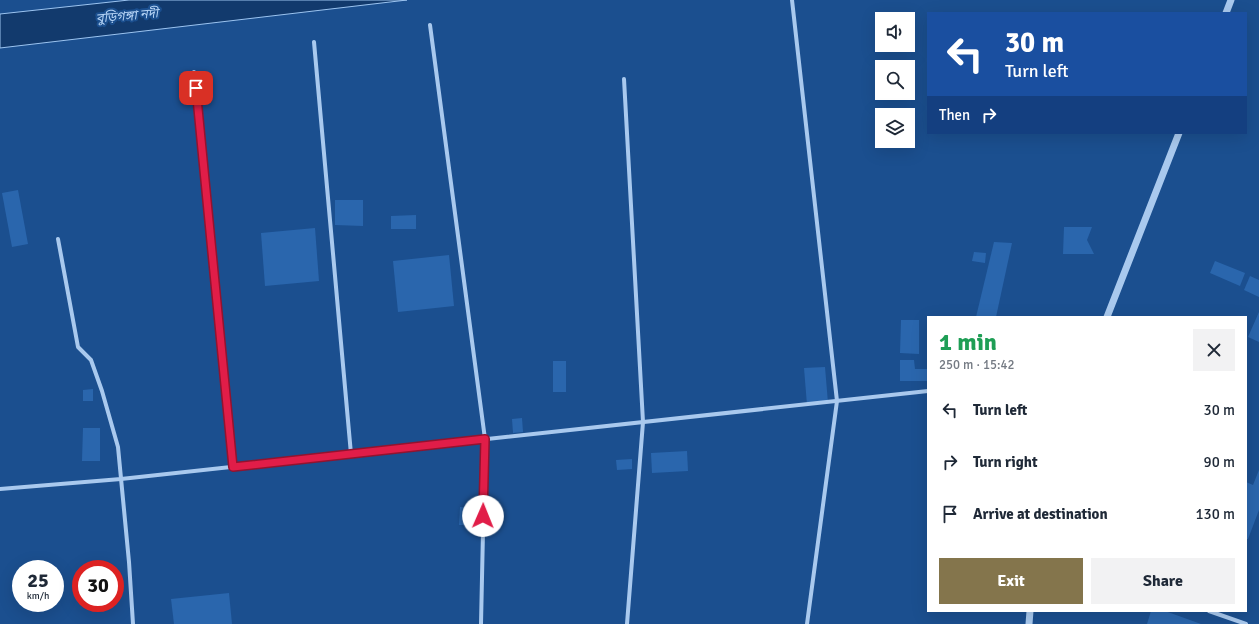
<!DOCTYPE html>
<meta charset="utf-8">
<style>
body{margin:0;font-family:Signika,"Noto Sans Bengali",sans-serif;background:#f2f2f3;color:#1f2937;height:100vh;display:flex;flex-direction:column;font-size:15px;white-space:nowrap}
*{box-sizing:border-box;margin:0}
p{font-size:13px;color:#747a83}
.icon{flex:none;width:22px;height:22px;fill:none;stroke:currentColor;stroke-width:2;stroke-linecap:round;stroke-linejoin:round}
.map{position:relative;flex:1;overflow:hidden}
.details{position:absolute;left:927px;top:316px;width:320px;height:296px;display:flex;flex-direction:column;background:#fff;border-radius:0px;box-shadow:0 4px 16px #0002}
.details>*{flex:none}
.banner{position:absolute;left:927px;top:12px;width:320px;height:122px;border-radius:0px;box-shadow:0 4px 16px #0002;background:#1a4fa0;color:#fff;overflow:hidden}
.tools{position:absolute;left:875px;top:12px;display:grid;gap:8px}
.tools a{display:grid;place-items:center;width:40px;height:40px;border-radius:0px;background:#fff;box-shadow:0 4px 16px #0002;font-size:20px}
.speed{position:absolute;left:12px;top:560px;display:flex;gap:8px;font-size:20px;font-weight:700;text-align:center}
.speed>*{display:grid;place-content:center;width:52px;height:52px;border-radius:50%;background:#fff;box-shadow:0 4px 16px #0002;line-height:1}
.speed small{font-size:10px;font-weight:400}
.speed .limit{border:6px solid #d22;background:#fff;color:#111}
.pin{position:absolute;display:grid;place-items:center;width:34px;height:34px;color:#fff;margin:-17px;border-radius:8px;box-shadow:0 2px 6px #0006}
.me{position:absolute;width:44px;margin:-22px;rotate:1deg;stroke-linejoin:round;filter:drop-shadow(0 0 3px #0008)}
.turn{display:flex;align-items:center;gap:14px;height:84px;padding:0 12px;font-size:18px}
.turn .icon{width:52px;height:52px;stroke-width:2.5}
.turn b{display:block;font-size:28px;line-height:34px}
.then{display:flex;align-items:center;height:38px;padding:0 12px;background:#0003;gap:8px;font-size:15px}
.round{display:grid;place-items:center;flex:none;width:42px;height:42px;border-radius:0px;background:#f2f2f3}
.headline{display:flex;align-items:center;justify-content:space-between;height:68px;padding:0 12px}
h1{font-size:24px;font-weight:700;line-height:30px;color:#1e9e55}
.button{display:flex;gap:8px;margin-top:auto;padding:8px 12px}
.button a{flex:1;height:46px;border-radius:0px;background:#84754c;color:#fff;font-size:16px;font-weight:700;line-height:46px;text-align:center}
.button a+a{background:#f2f2f3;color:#1f2937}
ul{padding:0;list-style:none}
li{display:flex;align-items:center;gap:12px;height:52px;padding:0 12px}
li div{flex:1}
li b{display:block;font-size:15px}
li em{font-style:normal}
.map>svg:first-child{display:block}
</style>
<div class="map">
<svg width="1259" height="624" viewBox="0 0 1259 624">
<rect width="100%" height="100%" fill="#1b4f8f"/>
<polygon fill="#123a6d" stroke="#9cc4f0" points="129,0 407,0 0,48 0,14"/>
<g fill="#2a66ad">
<polygon points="18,190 28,244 12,247 2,193"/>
<polygon points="335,200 363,200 363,226 335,225"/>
<polygon points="416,215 416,229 391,229 391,216"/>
<polygon points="1064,227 1092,227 1087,240 1094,254 1063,254"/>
<polygon points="315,228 319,281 265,286 261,233"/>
<polygon points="994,242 1012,243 996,317 976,317"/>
<polygon points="974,252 986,253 985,263 972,261"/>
<polygon points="449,255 454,306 398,312 393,261"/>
<polygon points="1215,261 1245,273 1240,286 1210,273"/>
<polygon points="1250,276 1259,280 1259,297 1244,290"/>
<polygon points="1259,312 1259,342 1248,337"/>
<polygon points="901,320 919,320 919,354 900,353"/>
<polygon points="900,360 914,360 915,369 928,369 928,381 900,381"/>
<rect x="553" y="361" width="13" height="31"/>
<polygon points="825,367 828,403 807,405 804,368"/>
<polygon points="93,389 93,401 83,401 83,390"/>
<polygon points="522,418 523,432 513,433 512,419"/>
<polygon points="83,428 100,428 100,461 82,461"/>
<polygon points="687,451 688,471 652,473 651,453"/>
<polygon points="632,459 632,469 617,470 616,460"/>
<polygon points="1259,470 1259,510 1248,539 1246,539 1246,482 1253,485"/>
<polygon points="460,507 472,508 472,525 459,525"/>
<polygon points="229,593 232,624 174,624 171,599"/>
<polygon points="1151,611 1165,611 1201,624 1147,624"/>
</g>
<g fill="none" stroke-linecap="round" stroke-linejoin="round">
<g stroke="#a9c9ee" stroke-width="4">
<polyline points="792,0 837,401 807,624"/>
<polyline points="430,25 485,439 481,624"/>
<polyline points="314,42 351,454"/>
<polyline points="194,72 233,467"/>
<polyline points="624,79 643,422 627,624"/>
<polyline points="58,239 78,347 91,360 102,391 118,447 129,562 133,624"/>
<polyline points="0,489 121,479 928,391"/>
<polyline points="1209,611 1246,624"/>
</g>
<g stroke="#a9c9ee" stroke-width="7">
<polyline points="1226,13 1231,0"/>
<polyline points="1107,317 1179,133"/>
<polyline points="1029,624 1030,611"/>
</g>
</g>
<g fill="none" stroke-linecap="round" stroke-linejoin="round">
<defs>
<polyline id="route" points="196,88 233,467 485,439 483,516"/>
</defs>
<use href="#route" stroke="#92132f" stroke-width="10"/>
<use href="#route" stroke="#e11d48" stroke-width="7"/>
</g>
<g text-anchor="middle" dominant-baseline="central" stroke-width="4" stroke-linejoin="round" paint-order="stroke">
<g font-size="13" font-style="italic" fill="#b5d3f5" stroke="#1b4f8f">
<text transform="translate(127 16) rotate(-5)">বুড়িগঙ্গা নদী</text>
</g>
</g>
</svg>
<div class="tools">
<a><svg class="icon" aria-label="sound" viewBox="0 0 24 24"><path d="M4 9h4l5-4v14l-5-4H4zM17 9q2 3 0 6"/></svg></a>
<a><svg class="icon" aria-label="search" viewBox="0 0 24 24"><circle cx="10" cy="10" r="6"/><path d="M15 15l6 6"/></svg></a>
<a><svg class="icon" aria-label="layers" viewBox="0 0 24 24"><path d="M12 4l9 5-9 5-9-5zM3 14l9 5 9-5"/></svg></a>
</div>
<div class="speed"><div>25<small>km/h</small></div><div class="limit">30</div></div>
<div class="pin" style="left:196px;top:88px;background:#d93025"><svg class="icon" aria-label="arrive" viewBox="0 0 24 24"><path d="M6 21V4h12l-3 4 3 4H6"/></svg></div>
<svg class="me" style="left:483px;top:516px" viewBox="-20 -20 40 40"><circle r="19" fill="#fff"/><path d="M0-13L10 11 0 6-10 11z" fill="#e11d48"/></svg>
<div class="banner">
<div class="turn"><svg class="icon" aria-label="left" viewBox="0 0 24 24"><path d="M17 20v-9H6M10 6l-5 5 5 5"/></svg><div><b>30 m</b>Turn left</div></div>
<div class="then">Then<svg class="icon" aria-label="right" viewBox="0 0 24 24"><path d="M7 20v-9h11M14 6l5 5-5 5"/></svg></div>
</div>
<section class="details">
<div class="headline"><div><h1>1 min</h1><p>250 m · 15:42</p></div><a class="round"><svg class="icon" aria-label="close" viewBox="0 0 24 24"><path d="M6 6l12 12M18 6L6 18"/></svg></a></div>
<ul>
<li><svg class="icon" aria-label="left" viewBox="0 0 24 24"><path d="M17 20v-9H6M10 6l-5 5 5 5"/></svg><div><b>Turn left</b></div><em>30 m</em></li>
<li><svg class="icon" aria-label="right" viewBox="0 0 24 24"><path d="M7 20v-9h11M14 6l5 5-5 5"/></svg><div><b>Turn right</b></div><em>90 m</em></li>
<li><svg class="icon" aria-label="arrive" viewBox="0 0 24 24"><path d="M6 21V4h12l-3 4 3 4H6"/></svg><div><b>Arrive at destination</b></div><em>130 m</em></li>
</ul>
<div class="button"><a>Exit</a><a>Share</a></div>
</section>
</div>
